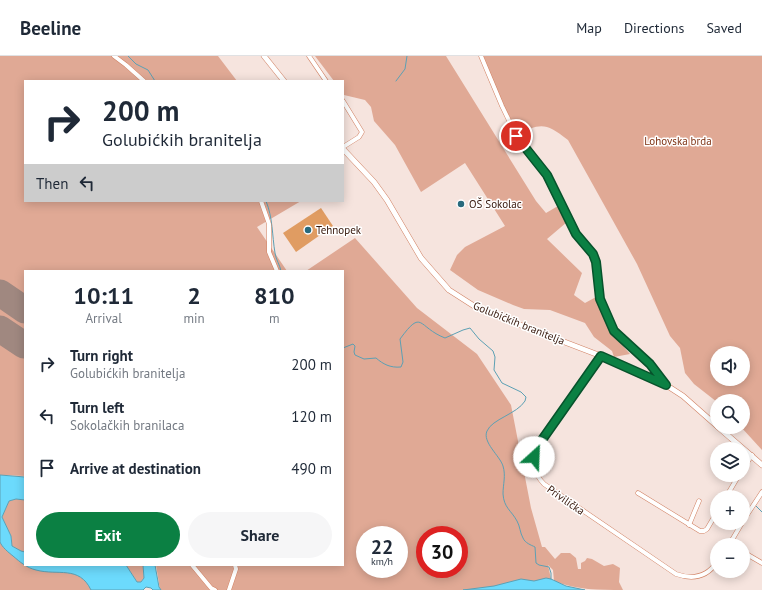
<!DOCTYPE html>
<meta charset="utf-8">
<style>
body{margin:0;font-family:"PT Sans",sans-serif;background:#f6f6f7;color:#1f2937;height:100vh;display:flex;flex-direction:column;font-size:15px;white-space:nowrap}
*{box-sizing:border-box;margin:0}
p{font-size:13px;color:#747a83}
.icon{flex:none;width:22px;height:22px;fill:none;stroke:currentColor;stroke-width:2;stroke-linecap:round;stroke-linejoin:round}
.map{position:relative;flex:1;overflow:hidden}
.details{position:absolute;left:24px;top:214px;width:320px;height:296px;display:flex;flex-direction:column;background:#fff;border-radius:0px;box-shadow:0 2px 10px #0003}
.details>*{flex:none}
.banner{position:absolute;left:24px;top:24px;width:320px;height:122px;border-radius:0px;box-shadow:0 2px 10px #0003;background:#fff;color:#1f2937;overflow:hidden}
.fabs{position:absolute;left:710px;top:290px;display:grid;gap:8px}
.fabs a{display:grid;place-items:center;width:40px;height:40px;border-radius:50%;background:#fff;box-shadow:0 2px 10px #0003;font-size:20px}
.speed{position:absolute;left:356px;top:470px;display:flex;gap:8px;font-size:20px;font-weight:700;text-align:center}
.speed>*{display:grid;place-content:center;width:52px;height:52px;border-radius:50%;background:#fff;box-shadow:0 2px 10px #0003;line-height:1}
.speed small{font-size:10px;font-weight:400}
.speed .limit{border:6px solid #d22;background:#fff;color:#111}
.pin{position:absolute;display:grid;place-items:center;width:34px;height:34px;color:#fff;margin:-17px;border:2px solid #fff;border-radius:50%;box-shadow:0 1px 4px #0007}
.me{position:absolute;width:44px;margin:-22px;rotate:25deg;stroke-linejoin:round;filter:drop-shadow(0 0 3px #0008)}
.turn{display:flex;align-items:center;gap:14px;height:84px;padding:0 12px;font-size:18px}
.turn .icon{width:52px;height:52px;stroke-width:2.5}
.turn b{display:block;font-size:28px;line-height:34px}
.then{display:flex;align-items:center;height:38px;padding:0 12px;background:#0003;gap:8px;font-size:15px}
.eta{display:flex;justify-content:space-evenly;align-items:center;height:68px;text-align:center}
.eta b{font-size:24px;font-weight:700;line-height:28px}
.primary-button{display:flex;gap:8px;margin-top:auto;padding:8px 12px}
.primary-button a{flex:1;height:46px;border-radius:24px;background:#0b8043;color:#fff;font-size:16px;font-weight:700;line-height:46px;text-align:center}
.primary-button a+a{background:#f6f6f7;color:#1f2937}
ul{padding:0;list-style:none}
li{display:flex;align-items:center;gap:12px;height:52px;padding:0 12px}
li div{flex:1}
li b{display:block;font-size:15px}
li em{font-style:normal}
header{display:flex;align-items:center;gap:24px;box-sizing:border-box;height:56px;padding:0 20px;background:#fff;border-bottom:1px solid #e0e1e3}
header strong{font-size:19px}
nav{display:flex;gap:22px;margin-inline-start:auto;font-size:14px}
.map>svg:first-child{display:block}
</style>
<header>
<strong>Beeline</strong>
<nav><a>Map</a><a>Directions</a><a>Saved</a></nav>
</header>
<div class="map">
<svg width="762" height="534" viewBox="0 0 762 534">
<rect width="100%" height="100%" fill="#f6e4de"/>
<g fill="#e0a995" fill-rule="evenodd">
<polygon points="0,0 218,0 237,25 25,25 25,145 301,145 257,171 287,215 25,215 25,420 0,419"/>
<polygon points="315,0 446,0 536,145 546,157 558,150 567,166 547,183 582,217 574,239 585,247 596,241 609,274 630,298 614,301 612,295 594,281 585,267 550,254 524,253 513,249 478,234 450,214 457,199 465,191 505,170 465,107 421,136 395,89 374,65 371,51 365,44 344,39 343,25 334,25"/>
<path d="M 481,0 L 762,0 L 762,394 L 741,371 L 743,371 L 743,345 L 717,345 L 717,346 L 694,328 L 685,317 L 680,292 L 670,280 L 637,208 L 568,84 C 545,66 541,67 516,79 ZM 717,297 L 743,297 L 743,323 L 717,323 Z"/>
<path d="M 355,182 L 417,252 L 477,298 L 511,349 L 531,452 L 542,491 L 545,491 L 555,503 L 561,497 L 570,497 L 576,502 L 578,513 L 581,513 L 581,507 L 585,505 L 587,502 L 592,503 L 604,510 L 613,508 L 620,512 L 619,526 L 623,534 C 599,534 577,534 554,525 L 553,514 L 548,509 L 551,523 L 502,534 L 160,534 L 156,509 L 343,509 L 343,215 L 306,215 ZM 365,479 L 399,479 L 399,513 L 365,513 ZM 425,479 L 459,479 L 459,513 L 425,513 Z"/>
<polygon points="16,443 25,444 25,496 21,495 12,490 11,480 2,461 9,445"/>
<polygon points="0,480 25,509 81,517 95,534 0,534"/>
<polygon points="126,509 143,509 144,522 141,526 137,526"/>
</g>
<g fill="#6cdafc" stroke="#5ca0b4">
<path d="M 0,419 L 25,421 L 25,444 L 16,443 L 9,445 L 2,461 L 11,480 L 12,490 L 21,495 L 25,496 L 25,509 L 126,509 L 137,526 L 141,526 L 144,522 L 143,509 L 155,509 L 159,531 L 161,534 L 153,534 L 151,532 L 146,531 L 143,534 L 91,534 C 79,509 58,520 36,514 C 27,512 20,506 13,500 C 8,496 2,491 0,486 Z"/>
<polygon points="546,522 551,523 566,530 585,534 463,534 494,530 521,523 534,525"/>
</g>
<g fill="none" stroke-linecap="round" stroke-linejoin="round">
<g stroke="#5ca0b4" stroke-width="1">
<polyline points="128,0 136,8 148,14 155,25"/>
<polyline points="396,25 405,13 407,0"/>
<path d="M 266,145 C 273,162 272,179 275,197 C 276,204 280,209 281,215"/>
<path d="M 343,292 L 353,288 L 355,290 L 354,296 L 355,299 L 364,303 L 376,302 C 383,308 390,312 401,311 L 403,306 L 400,283 C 423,252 417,271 445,282 L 463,274 L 470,272 L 479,283 L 493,295 L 495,301 L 494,314 L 502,327 L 521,336 L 526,341 L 525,345 C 517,358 492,363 487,375 C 482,386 500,400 503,410 C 506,420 503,428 503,438 C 504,452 511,454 517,465 C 520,470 520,477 523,482 C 525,487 531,489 535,491 L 536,507 L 539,509 L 549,511 L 551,517 L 551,523"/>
<polyline points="755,449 762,456"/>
</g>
<g stroke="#a08880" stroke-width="27">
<polyline points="0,237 25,254"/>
<polyline points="0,273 24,289 25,287"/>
</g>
</g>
<polygon fill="#e09c62" points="321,152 333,170 296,196 283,177"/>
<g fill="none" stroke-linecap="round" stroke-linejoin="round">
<defs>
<g id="minor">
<polyline points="114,0 126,9 144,25"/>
<polyline points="309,0 326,25"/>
<polyline points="481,0 502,50 516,79 547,119 576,178 593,198 597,206 600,243 614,275 650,308 666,329"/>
<polyline points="343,45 362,76 359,81 343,91"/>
<polyline points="261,145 269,168 269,196 277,215"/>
<path d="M 601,300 L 537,391 C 531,404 534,418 544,428 L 676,518 C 693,524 707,521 717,506"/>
<polyline points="743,413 752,399"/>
<polyline points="638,437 700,475 704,475 707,473 717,456"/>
<polyline points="726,441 739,419"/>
<polyline points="743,465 762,436"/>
<polyline points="689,469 699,445"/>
<polyline points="729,489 742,467"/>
<polyline points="743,496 762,507"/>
<polyline points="192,509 211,532 215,534"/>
<polyline points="229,534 236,513 235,509"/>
</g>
<g id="tertiary">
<polyline points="264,0 284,25"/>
<polyline points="343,93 374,126 387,144 421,202 449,234 474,250 507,264 609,303 640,319 666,329 683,340 717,370"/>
<polyline points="718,371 762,409"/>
</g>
</defs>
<use href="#minor" stroke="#d18163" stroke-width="5"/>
<use href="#tertiary" stroke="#d18163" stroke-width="6"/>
<use href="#minor" stroke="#fff" stroke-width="4"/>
<use href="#tertiary" stroke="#fff" stroke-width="5"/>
</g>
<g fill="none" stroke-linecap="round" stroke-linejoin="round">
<defs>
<polyline id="route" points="516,80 547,119 576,178 593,198 596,206 600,243 614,275 650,308 666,329 601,300 537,391 534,401"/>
</defs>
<use href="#route" stroke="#07532c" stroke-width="10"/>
<use href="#route" stroke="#0b8043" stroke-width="7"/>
</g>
<g fill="#286a7d" stroke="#fff" stroke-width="1.5">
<circle cx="461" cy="148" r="4"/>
<circle cx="308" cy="174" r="4"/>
</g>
<g text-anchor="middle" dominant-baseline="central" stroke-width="3" stroke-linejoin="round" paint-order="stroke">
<g font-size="11" fill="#7f3415" stroke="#fff">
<text x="678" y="85">Lohovska brda</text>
</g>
<g font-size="11" fill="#37180c" stroke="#fff" text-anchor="start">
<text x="469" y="148">OŠ Sokolac</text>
<text x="316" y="174">Tehnopek</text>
</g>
<g font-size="11" fill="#37180c" stroke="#fff">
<text transform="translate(519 267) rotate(22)">Golubićkih branitelja</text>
<text transform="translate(566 444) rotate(35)">Privilička</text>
</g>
</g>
</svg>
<div class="fabs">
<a><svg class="icon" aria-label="sound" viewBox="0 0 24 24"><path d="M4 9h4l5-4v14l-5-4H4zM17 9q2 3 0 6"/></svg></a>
<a><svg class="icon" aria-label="search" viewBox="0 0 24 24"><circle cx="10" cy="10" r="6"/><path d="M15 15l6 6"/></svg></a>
<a><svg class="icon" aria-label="layers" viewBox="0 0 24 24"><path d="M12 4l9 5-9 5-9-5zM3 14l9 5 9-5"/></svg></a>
<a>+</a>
<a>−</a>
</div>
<div class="speed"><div>22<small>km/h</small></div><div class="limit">30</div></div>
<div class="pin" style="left:516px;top:80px;background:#d93025"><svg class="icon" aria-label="arrive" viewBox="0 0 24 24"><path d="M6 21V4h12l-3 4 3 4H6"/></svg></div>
<svg class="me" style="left:534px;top:401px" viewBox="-20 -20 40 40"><circle r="19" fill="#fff"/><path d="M0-13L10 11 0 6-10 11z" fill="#0b8043"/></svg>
<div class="banner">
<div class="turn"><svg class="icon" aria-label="right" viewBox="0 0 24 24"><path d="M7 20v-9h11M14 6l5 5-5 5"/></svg><div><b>200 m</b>Golubićkih branitelja</div></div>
<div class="then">Then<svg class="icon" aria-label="left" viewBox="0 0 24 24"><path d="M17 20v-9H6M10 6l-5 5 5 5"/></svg></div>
</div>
<section class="details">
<div class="eta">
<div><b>10:11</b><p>Arrival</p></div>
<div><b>2</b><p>min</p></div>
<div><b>810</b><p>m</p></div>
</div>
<ul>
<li><svg class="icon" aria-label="right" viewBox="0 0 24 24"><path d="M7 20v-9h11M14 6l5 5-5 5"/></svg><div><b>Turn right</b><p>Golubićkih branitelja</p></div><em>200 m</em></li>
<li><svg class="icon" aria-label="left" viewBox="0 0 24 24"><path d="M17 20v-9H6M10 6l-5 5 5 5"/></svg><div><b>Turn left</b><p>Sokolačkih branilaca</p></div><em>120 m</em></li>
<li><svg class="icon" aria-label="arrive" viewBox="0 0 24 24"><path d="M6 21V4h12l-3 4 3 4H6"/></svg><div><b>Arrive at destination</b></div><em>490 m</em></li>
</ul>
<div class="primary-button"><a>Exit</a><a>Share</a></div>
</section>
</div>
